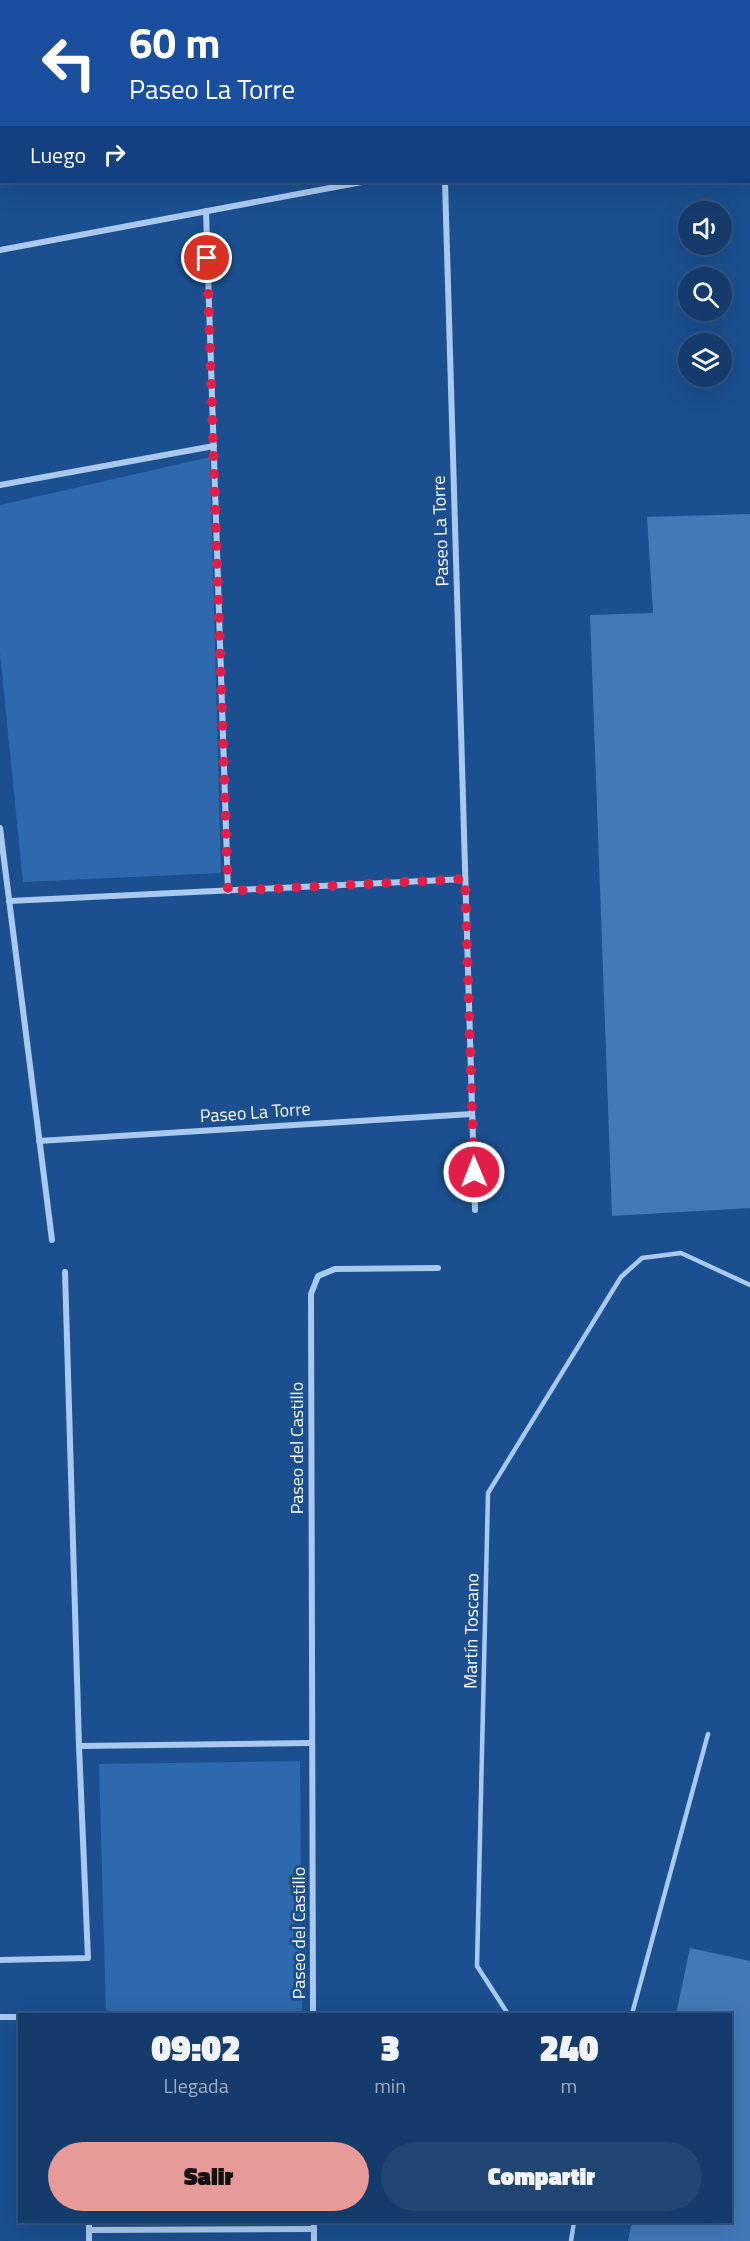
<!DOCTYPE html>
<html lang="es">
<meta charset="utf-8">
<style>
body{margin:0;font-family:"Titillium Web",sans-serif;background:#214673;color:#f1f3f6;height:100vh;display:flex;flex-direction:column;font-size:22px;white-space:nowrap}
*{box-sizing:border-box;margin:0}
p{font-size:20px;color:#9dadc1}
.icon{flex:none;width:33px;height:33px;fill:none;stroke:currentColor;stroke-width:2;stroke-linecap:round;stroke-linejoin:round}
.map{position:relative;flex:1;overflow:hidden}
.drawer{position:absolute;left:18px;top:2013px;width:714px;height:210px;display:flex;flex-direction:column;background:#143b6b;border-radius:0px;box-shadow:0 6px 24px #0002,0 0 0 2px #33557e}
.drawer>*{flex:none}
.guide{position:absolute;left:0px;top:0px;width:750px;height:183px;box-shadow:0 6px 24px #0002,0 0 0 2px #33557e;background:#1a4fa0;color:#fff;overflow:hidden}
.controls{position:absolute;left:678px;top:201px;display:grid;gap:12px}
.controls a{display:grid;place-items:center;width:54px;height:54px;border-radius:50%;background:#143b6b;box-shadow:0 6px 24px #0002,0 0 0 2px #33557e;font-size:30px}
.pin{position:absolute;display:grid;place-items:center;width:51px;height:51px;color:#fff;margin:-26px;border:3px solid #fff;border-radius:50%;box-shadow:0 2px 6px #0007}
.me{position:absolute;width:66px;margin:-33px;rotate:359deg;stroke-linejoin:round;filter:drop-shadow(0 0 4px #0008)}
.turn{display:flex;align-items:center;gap:21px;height:126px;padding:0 30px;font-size:27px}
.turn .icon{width:78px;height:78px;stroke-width:2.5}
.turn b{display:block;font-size:42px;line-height:51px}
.then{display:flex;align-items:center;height:57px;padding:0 30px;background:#0003;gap:12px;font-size:22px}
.eta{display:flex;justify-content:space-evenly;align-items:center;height:102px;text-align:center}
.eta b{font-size:36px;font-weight:800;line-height:42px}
.action{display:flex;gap:12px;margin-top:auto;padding:12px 30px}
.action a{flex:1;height:69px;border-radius:36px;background:#e69b98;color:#111;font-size:24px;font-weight:800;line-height:69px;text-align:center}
.action a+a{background:#214673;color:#f1f3f6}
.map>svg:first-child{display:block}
</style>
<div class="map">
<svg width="750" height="2241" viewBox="0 0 750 2241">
<rect width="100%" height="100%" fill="#1b4f8f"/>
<g fill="#2e69ad">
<polygon points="210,457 221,873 23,882 0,653 0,505"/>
<polygon points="300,1761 302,2014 106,2014 99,1764"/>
</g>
<g fill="#4478b7">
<polygon points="750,514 750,1208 612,1216 590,615 653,613 647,517"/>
<polygon points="690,1948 750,1961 750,2241 628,2241 632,2222 730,2222 730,2014 676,2014"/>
</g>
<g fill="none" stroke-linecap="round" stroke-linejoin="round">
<g stroke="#a9c9ee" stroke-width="4.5">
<polyline points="508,2014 477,1966 488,1493 621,1277 642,1258 681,1253 750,1285"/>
<polyline points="632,2014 708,1734"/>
<polyline points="571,2241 574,2222"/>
</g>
<g stroke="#a9c9ee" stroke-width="6">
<polyline points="440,0 440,2"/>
<polyline points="46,2 55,0"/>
<polyline points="0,10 2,10"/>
<polyline points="445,182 475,1210"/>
<polyline points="206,211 228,891"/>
<polyline points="0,250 362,182"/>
<polyline points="0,485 214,446"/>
<polyline points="0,828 52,1240"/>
<polyline points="9,901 465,879"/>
<polyline points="39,1141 472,1114"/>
<polyline points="79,1746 312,1743"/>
<polyline points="0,1960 88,1958 79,1746 65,1272"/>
<polyline points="87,2014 89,2014"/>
<polyline points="313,2014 311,1294 318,1276 335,1269 438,1268"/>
<polyline points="0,2017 20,2017"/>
<polyline points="314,2222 314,2241"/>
<polyline points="89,2230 314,2229"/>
<polyline points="89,2241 89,2222"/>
</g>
</g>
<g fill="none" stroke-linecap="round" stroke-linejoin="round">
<polyline stroke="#e11d48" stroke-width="10" stroke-dasharray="0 18" points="207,258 228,891 465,879 474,1172"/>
</g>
<g text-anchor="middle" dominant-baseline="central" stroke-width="6" stroke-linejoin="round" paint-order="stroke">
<g font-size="18" fill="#fff" stroke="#1b4f8f">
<text transform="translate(440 531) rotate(-92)">Paseo La Torre</text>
<text transform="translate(255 1112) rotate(-4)">Paseo La Torre</text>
<text transform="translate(296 1448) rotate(-90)">Paseo del Castillo</text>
<text transform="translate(471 1631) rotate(-89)">Martín Toscano</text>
<text transform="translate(298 1933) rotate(-90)">Paseo del Castillo</text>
</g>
</g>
</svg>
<div class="controls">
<a><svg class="icon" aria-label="sound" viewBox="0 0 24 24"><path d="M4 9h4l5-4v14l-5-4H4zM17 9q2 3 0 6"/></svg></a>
<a><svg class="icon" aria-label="search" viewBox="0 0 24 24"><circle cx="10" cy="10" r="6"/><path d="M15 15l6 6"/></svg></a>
<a><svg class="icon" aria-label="layers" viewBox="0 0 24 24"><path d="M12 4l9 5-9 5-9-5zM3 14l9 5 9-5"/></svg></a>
</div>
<div class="pin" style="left:207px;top:258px;background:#d93025"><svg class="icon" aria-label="arrive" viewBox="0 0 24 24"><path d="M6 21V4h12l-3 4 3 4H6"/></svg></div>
<svg class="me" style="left:474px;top:1172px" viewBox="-20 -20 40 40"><circle r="17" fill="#e11d48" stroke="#fff" stroke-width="3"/><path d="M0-11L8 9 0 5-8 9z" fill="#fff"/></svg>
<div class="guide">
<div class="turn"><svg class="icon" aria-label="left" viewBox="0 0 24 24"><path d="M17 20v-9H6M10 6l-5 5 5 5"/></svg><div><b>60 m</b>Paseo La Torre</div></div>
<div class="then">Luego<svg class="icon" aria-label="right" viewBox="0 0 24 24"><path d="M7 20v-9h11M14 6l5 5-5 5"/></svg></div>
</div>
<section class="drawer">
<div class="eta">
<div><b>09:02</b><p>Llegada</p></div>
<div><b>3</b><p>min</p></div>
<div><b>240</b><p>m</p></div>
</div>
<div class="action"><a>Salir</a><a>Compartir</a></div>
</section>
</div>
